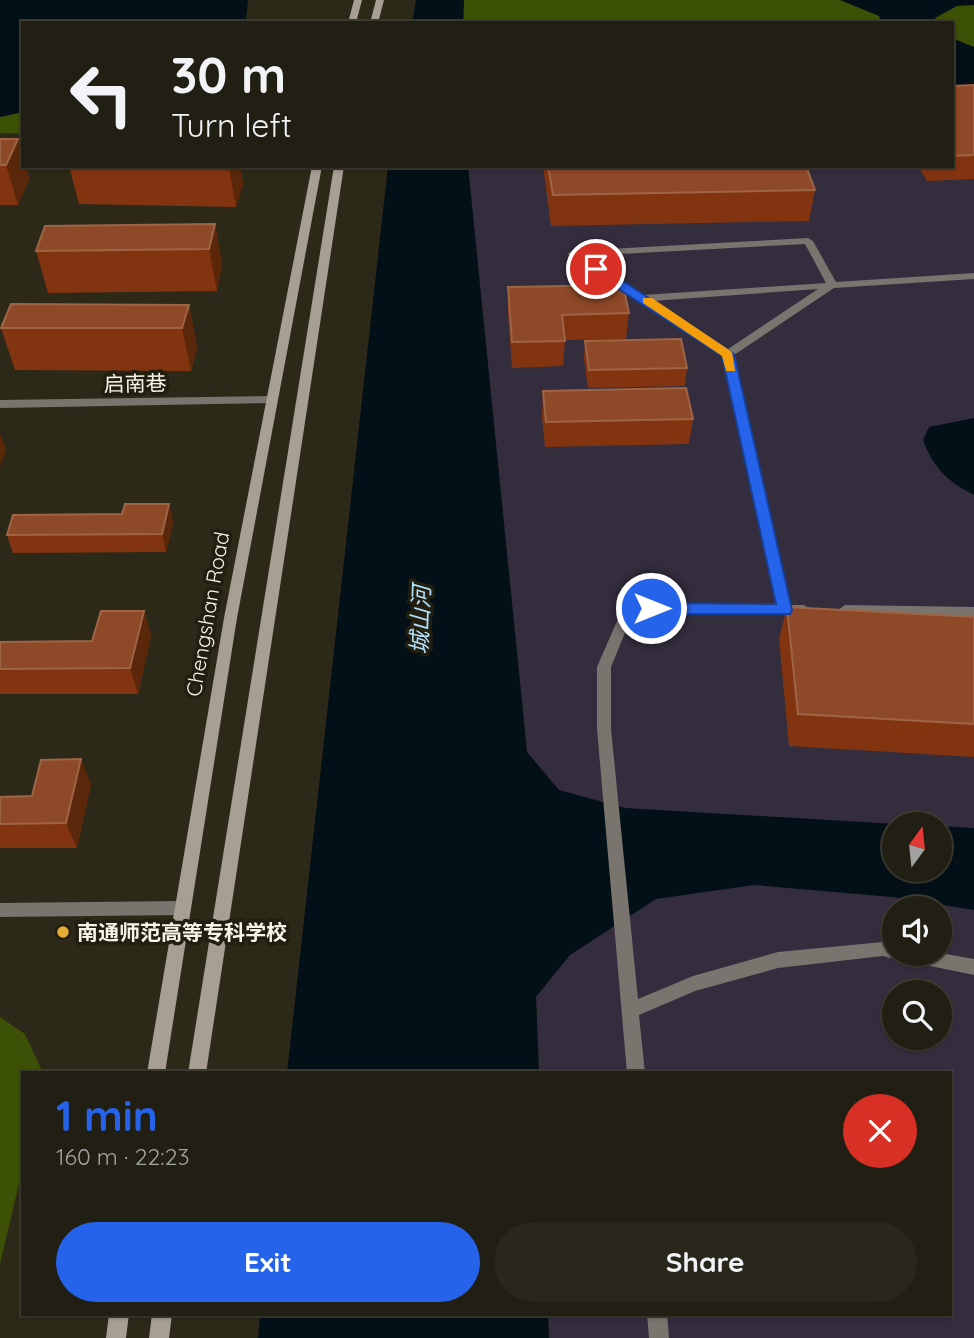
<!DOCTYPE html>
<meta charset="utf-8">
<style>
body{margin:0;font-family:Quicksand,"Noto Sans SC",sans-serif;background:#29271c;color:#f1f3f6;height:100vh;display:flex;flex-direction:column;font-size:26px;white-space:nowrap}
*{box-sizing:border-box;margin:0}
p{font-size:23px;color:#a2a2a0}
.icon{flex:none;width:38px;height:38px;fill:none;stroke:currentColor;stroke-width:2;stroke-linecap:round;stroke-linejoin:round}
.map{position:relative;flex:1;overflow:hidden}
.side{position:absolute;left:21px;top:1071px;width:931px;height:245px;display:flex;flex-direction:column;background:#211f13;border-radius:0px;box-shadow:0 2px 5px #0004,0 0 0 2px #3e3d33}
.side>*{flex:none}
.banner{position:absolute;left:21px;top:21px;width:933px;height:147px;border-radius:0px;box-shadow:0 2px 5px #0004,0 0 0 2px #3e3d33;background:#211f13;color:#f1f3f6;overflow:hidden}
.needle{width:46px;rotate:15deg}
.fabs{position:absolute;left:882px;top:812px;display:grid;gap:14px}
.fabs a{display:grid;place-items:center;width:70px;height:70px;border-radius:50%;background:#211f13;box-shadow:0 2px 5px #0004,0 0 0 2px #3e3d33;font-size:35px}
.pin{position:absolute;display:grid;place-items:center;width:60px;height:60px;color:#fff;margin:-30px;border:4px solid #fff;border-radius:50%;box-shadow:0 2px 7px #0007}
.me{position:absolute;width:77px;margin:-38px;rotate:90deg;stroke-linejoin:round;filter:drop-shadow(0 0 5px #0008)}
.turn{display:flex;align-items:center;gap:24px;height:147px;padding:0 35px;font-size:32px}
.turn .icon{width:91px;height:91px;stroke-width:2.5}
.turn b{display:block;font-size:49px;line-height:60px}
.round{display:grid;place-items:center;flex:none;width:74px;height:74px;border-radius:37px;background:#29271c}
.headline{display:flex;align-items:center;justify-content:space-between;height:119px;padding:0 35px}
h1{font-size:42px;font-weight:700;line-height:52px;color:#2563eb}
.cta{display:flex;gap:14px;margin-top:auto;padding:14px 35px}
.cta a{flex:1;height:80px;border-radius:42px;background:#2563eb;color:#fff;font-size:28px;font-weight:700;line-height:80px;text-align:center}
.cta a+a{background:#29271c;color:#f1f3f6}
.map>svg:first-child{display:block}
</style>
<div class="map">
<svg width="974" height="1338" viewBox="0 0 974 1338">
<rect width="100%" height="100%" fill="#2c2919"/>
<path fill="#332d3d" fill-rule="evenodd" d="M 974,88 L 974,1338 L 549,1338 L 548,1314 L 950,1314 L 950,1073 L 539,1073 L 527,752 L 468,166 L 952,166 ZM 894,824 L 940,824 L 940,870 L 894,870 ZM 894,908 L 940,908 L 940,954 L 894,954 ZM 894,992 L 940,992 L 940,1038 L 894,1038 Z"/>
<g fill="#3c5006">
<polygon points="464,0 974,0 974,88 952,91 952,23 463,23"/>
<polygon points="23,112 23,134 0,133 0,117"/>
<polygon points="0,1017 25,1034 43,1073 23,1073 23,1167 0,1264"/>
</g>
<g fill="#041018">
<polygon points="0,0 248,0 246,19 243,23 23,23 23,112 0,117"/>
<polygon points="416,0 464,0 463,23 412,23"/>
<polygon points="840,0 974,0 974,5 957,6 935,18 938,23 881,23 879,16"/>
<polygon points="952,38 974,47 974,88 952,91"/>
<polygon points="388,166 468,166 527,752 559,790 625,808 897,824 894,824 894,870 940,870 940,826 974,828 974,910 892,897 754,885 656,899 570,955 536,997 539,1073 287,1073"/>
<path d="M 974,418 L 974,495 C 948,482 933,468 923,440 L 929,427 Z"/>
<polygon points="260,1314 548,1314 549,1338 258,1338"/>
</g>
<g fill="none" stroke-linecap="round" stroke-linejoin="round">
<g fill="#79746d" fill-rule="evenodd">
<path d="M 808,238 L 813,241 L 836,282 L 974,273 L 974,279 L 834,288 L 734,355 L 791,605 L 804,605 L 811,610 L 804,615 L 653,613 L 627,628 L 611,667 L 611,729 L 638,999 L 693,976 L 778,952 L 883,942 L 894,945 L 894,954 L 940,953 L 974,959 L 974,975 L 906,961 L 899,958 L 894,959 L 883,956 L 778,968 L 695,991 L 639,1015 L 645,1073 L 627,1073 L 597,729 L 597,667 L 617,621 L 646,605 L 777,605 L 723,356 L 567,254 L 572,251 ZM 805,244 L 826,283 L 643,295 L 583,256 ZM 818,289 L 728,349 L 652,301 Z"/>
<polygon points="845,605 974,607 974,617 845,615 838,610"/>
<polygon points="181,901 187,903 189,908 187,913 181,915 0,917 0,903"/>
<polygon points="647,1314 667,1314 669,1338 649,1338"/>
</g>
<polygon fill="#79746d" fill-rule="evenodd" points="270,396 274,397 274,403 0,408 0,400"/>
<g fill="#a79e94" fill-rule="evenodd">
<polygon points="354,0 362,0 356,23 348,23"/>
<polygon points="376,0 384,0 378,23 370,23"/>
<polygon points="312,166 322,166 237,618 165,1073 147,1073 224,618"/>
<polygon points="334,166 344,166 206,1073 188,1073"/>
<polygon points="109,1314 129,1314 126,1338 106,1338"/>
<polygon points="152,1314 172,1314 169,1338 149,1338"/>
</g>
</g>
<g fill="#823410">
<polygon points="974,85 974,179 927,181 918,166 952,166 952,86"/>
<polygon points="0,139 23,155 29,179 18,205 0,205"/>
<polygon points="69,166 240,166 243,184 236,207 79,204"/>
<polygon points="543,166 806,166 815,190 809,221 551,226"/>
<polygon points="215,224 222,265 217,291 48,293 36,251"/>
<polygon points="508,287 629,313 626,339 565,340 563,366 512,368 508,313"/>
<polygon points="189,305 197,347 191,371 15,370 1,328"/>
<polygon points="585,341 687,368 685,386 588,388 584,359"/>
<polygon points="543,391 693,419 689,444 545,447 542,417"/>
<polygon points="169,504 173,522 166,552 13,553 7,535 122,514"/>
<polygon points="787,607 974,617 974,757 789,746 779,639"/>
<polygon points="144,611 151,636 138,694 0,694 0,642 92,641"/>
<polygon points="91,784 77,848 0,848 0,797 32,796"/>
</g>
<g fill="#5a270a">
<polygon points="18,139 23,155 23,166 26,166 29,179 18,205 6,165"/>
<polygon points="240,166 243,184 236,207 229,167"/>
<polygon points="215,224 222,265 217,291 209,249"/>
<polygon points="189,305 197,347 191,371 182,328"/>
<polygon points="0,433 6,450 0,466"/>
<polygon points="169,504 173,522 166,552 162,534"/>
<polygon points="144,611 151,636 138,694 130,668"/>
<polygon points="81,759 91,784 77,848 66,823"/>
</g>
<g fill="#8e4928" stroke="#9e6446" stroke-width="2">
<polygon points="974,85 974,155 952,156 952,86"/>
<polygon points="0,139 18,139 6,165 0,165"/>
<polygon points="548,166 806,166 815,190 553,195"/>
<polygon points="215,224 209,249 36,251 45,226"/>
<polygon points="623,285 629,313 562,315 565,341 512,342 508,287"/>
<polygon points="11,304 189,305 182,328 1,328"/>
<polygon points="681,339 687,368 589,370 585,341"/>
<polygon points="686,388 693,419 546,422 543,391"/>
<polygon points="125,504 169,504 162,534 7,535 13,515 122,514"/>
<polygon points="787,607 974,617 974,724 798,714"/>
<polygon points="101,611 144,611 130,668 0,669 0,642 92,641"/>
<polygon points="81,759 66,823 0,824 0,797 32,796 41,760"/>
</g>
<polygon fill="#2563eb" stroke="#184099" stroke-width="2" points="591,266 600,266 734,354 792,610 790,614 651,614 644,608 651,603 776,604 722,356 591,271"/>
<polygon fill="#f59e0b" points="643,298 652,298 732,352 735,371 726,371 722,356 643,303"/>
<circle fill="#e6ac36" stroke="#231f10" stroke-width="2.5" cx="63" cy="932" r="7"/>
<g text-anchor="middle" dominant-baseline="central" stroke-width="7" stroke-linejoin="round" paint-order="stroke">
<g font-size="21" fill="#f6f4e9" stroke="#231f10">
<text transform="translate(135 383) rotate(-1)">启南巷</text>
<text transform="translate(207 614) rotate(-80)">Chengshan Road</text>
</g>
<g font-size="21" font-weight="bold" fill="#f6f4e9" stroke="#231f10" text-anchor="start">
<text x="77" y="932">南通师范高等专科学校</text>
</g>
<g font-size="23" font-style="italic" fill="#b1dffb" stroke="#231f10">
<text transform="translate(420 620) rotate(-88)">城山河</text>
</g>
</g>
</svg>
<div class="fabs">
<a><svg class="needle" viewBox="-14 -14 28 28"><path d="M0-13l5 13h-10z" fill="#e53935"/><path d="M0 13l5-13h-10z" fill="#a2a2a0"/></svg></a>
<a><svg class="icon" aria-label="sound" viewBox="0 0 24 24"><path d="M4 9h4l5-4v14l-5-4H4zM17 9q2 3 0 6"/></svg></a>
<a><svg class="icon" aria-label="search" viewBox="0 0 24 24"><circle cx="10" cy="10" r="6"/><path d="M15 15l6 6"/></svg></a>
</div>
<div class="pin" style="left:596px;top:269px;background:#d93025"><svg class="icon" aria-label="arrive" viewBox="0 0 24 24"><path d="M6 21V4h12l-3 4 3 4H6"/></svg></div>
<svg class="me" style="left:651px;top:608px" viewBox="-20 -20 40 40"><circle r="17" fill="#2563eb" stroke="#fff" stroke-width="3"/><path d="M0-11L8 9 0 5-8 9z" fill="#fff"/></svg>
<div class="banner">
<div class="turn"><svg class="icon" aria-label="left" viewBox="0 0 24 24"><path d="M17 20v-9H6M10 6l-5 5 5 5"/></svg><div><b>30 m</b>Turn left</div></div>
</div>
<section class="side">
<div class="headline"><div><h1>1 min</h1><p>160 m · 22:23</p></div><a class="round" style="background:#d93025;color:#fff"><svg class="icon" aria-label="close" viewBox="0 0 24 24"><path d="M6 6l12 12M18 6L6 18"/></svg></a></div>
<div class="cta"><a>Exit</a><a>Share</a></div>
</section>
</div>
